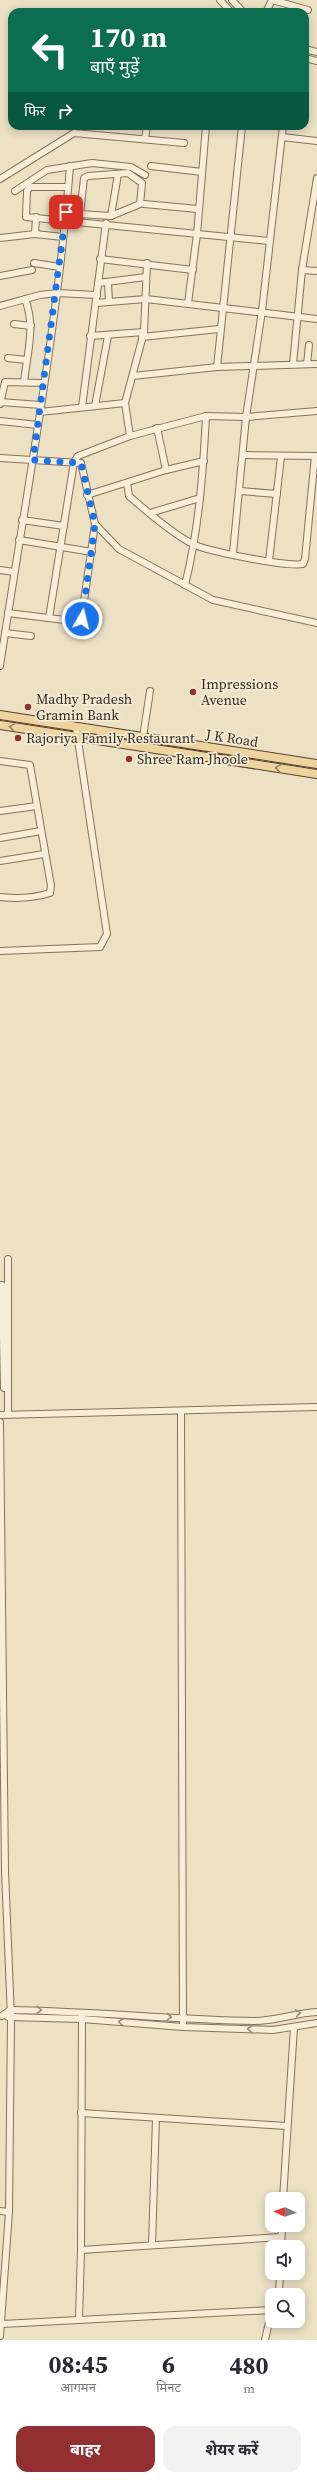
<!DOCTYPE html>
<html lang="hi">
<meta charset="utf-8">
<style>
body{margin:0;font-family:"Source Serif 4","Noto Sans Devanagari",serif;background:#f2f2f3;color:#2b2b33;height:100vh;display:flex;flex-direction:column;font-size:15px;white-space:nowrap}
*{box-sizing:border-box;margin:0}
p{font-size:13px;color:#7c7c81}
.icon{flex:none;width:22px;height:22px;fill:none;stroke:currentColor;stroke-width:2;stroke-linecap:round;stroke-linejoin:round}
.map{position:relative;height:2340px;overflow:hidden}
.drawer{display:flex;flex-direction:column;background:#fff;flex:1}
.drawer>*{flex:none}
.hud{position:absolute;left:8px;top:8px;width:301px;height:122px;border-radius:12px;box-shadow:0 2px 10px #0003;background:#0b6e4f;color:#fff;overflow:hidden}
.needle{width:26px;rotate:273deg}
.tools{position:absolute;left:265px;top:2192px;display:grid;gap:8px}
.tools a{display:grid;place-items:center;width:40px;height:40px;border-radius:8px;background:#fff;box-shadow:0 2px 10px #0003;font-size:20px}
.pin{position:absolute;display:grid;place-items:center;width:34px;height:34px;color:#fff;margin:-17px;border-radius:8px;box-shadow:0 2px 6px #0006}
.me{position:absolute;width:44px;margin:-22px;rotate:8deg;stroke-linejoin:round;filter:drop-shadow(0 0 3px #0008)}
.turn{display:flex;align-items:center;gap:14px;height:84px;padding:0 16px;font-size:18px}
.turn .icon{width:52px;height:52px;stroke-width:2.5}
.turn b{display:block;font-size:28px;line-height:34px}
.then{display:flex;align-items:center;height:38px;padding:0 16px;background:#0003;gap:8px;font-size:15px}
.eta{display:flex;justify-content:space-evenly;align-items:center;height:68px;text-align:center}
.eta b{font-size:24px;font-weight:700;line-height:28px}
.primary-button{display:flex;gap:8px;margin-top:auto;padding:8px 16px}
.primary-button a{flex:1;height:46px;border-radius:12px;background:#922f30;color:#fff;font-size:16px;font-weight:700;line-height:46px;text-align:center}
.primary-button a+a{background:#f2f2f3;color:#2b2b33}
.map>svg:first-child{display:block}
</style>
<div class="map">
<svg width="317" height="2340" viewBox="0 0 317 2340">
<rect width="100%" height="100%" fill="#ece0c5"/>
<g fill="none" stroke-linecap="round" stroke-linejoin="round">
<defs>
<g id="minor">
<polyline points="220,0 231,12"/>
<polyline points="232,0 243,12"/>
<polyline points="272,0 308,10"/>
<polyline points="266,12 272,0"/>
<polyline points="305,49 317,52"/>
<polyline points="305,58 317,61"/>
<polyline points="282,137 317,141"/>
<polyline points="145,139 147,126"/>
<polyline points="151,166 202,172"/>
<polyline points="0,179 74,133 184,143"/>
<polyline points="68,187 30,187 27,191 26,217 269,241"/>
<polyline points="15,191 47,170 92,163 131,167 145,175"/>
<polyline points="144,204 198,209"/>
<polyline points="67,212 80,214 84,178 88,176 128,173 142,183 140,204 111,216 80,214"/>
<polyline points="111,216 118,174"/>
<polyline points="35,234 36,217"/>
<polyline points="0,238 35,234 63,237"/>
<polyline points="100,259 193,270"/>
<polyline points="34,263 60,267"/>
<polyline points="302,270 317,271"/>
<polyline points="0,276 32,270"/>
<polyline points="98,283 146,277"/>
<polyline points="108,283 109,302"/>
<polyline points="96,303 146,299 317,319"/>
<polyline points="188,303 197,234 206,126"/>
<polyline points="0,306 40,295 57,293 97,295"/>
<polyline points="14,324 31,326"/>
<polyline points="90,336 144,332"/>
<polyline points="142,337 219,329"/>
<polyline points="8,358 26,360"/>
<polyline points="293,364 302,270 317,178"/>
<polyline points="307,364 309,345"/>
<polyline points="217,367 242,126"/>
<polyline points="133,376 217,367 317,364"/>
<path d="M 24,382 C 27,354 36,326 25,299"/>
<polyline points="0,402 41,405"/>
<polyline points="0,404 5,382 44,383"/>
<polyline points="95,406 108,336"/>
<polyline points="82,407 106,223"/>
<polyline points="40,412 125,403"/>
<polyline points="0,421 38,425"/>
<polyline points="157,428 166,470"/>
<polyline points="130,436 125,403 144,332 147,263"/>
<polyline points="244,455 317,456"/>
<polyline points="0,458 81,463 95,524 119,549 213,600 317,623"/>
<path d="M 127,483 L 129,496 C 145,510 177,537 195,545 C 212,552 286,567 303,564 L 305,559 L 315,456"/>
<polyline points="240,491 277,494"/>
<polyline points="87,495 166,470 204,461"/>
<polyline points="150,513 200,498"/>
<polyline points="22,520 64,526"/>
<polyline points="19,540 92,552"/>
<polyline points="233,553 246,417 262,311 283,126"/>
<polyline points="269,561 281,457"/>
<polyline points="0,570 14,572"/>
<path d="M 185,585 C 199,529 203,473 206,416"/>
<polyline points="8,613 81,622 95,524"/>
<polyline points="49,618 74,462 78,456 130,436 206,416 246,417 317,411"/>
<polyline points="5,633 31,636"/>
<path d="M 0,666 C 25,500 57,334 70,166"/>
<polyline points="143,737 150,691"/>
<path d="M 0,761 L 30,765 L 51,886 L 50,893 C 34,898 17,899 0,897"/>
<polyline points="0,811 37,806"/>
<polyline points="0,838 41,831"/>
<polyline points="0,861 44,854"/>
<polyline points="0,951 100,947 107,934 76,727"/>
<polyline points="0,1285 2,1285 4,1388"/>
<polyline points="181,1412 183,2027"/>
<polyline points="8,1414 8,1259"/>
<polyline points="0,1415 317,1407"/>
<polyline points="0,1422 5,1871 11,2018 9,2212 0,2336"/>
<path d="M 2,2016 L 10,2010 C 92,2011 173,2020 254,2021 C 276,2021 295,2013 317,2012"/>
<polyline points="8,2017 82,2019 183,2027 273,2030 317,2023"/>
<polyline points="81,2113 287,2126"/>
<polyline points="283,2199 294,2027"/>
<polyline points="0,2211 9,2212"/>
<polyline points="152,2245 156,2118"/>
<polyline points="281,2247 282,2225"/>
<polyline points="81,2250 281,2237"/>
<polyline points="279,2295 280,2273"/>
<polyline points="79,2319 81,2250 82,2016"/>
<polyline points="2,2324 271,2310"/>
<polyline points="265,2340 272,2309"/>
</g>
<g id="major">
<polyline points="0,715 317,764"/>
<polyline points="0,725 317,774"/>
</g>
</defs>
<use href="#minor" stroke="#86725c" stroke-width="8"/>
<use href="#major" stroke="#544130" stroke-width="10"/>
<use href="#minor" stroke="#f7eed8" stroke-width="6"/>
<use href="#major" stroke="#edd49f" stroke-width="8"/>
</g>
<defs><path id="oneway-chevron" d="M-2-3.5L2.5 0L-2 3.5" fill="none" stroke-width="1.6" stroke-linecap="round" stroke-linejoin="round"/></defs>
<g stroke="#92805f">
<use href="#oneway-chevron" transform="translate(12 727) rotate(-171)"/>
<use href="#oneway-chevron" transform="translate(278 768) rotate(-171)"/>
</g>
<g stroke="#978c7c">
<use href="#oneway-chevron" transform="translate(39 2010) rotate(1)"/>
<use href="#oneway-chevron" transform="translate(298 2013) rotate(-9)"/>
<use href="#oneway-chevron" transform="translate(169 2017) rotate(4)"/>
<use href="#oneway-chevron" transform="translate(121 2022) rotate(-175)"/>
<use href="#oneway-chevron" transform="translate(250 2029) rotate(-179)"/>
</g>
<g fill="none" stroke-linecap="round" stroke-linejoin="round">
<polyline stroke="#1a73e8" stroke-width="7" stroke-dasharray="0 12.6" points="66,212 33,460 81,463 95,524 82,619"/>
</g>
<g fill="#922f30" stroke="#f4ebd4" stroke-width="1.5">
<circle cx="193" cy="692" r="4"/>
<circle cx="28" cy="707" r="4"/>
<circle cx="18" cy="738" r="4"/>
<circle cx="129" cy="759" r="4"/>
</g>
<g text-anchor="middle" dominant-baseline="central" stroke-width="3.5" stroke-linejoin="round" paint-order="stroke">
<g font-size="14" fill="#372b1f" stroke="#f4ebd4" text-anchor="start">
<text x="201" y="684">Impressions<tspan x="201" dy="16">Avenue</tspan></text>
<text x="36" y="699">Madhy Pradesh<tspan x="36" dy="16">Gramin Bank</tspan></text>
<text x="26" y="738">Rajoriya Family Restaurant</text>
<text x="137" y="759">Shree Ram Jhoole</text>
</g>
<g font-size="14" fill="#372b1f" stroke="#f4ebd4">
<text transform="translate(232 738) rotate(9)">J K Road</text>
</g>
</g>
</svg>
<div class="tools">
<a><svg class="needle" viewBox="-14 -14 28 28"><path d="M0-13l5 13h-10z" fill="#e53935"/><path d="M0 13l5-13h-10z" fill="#7c7c81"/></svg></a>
<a><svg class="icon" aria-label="sound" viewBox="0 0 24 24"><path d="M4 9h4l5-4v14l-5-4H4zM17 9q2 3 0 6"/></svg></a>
<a><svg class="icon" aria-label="search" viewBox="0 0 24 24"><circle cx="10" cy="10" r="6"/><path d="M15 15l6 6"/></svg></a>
</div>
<div class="pin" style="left:66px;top:212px;background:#d93025"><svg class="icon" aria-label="arrive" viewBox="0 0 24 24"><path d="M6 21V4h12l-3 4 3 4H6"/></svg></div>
<svg class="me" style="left:82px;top:619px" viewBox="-20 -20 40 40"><circle r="17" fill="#1a73e8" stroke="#fff" stroke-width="3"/><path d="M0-11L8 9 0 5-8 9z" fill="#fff"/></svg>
<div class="hud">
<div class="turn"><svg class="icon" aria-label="left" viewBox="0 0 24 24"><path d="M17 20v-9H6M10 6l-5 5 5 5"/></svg><div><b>170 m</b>बाएँ मुड़ें</div></div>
<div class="then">फिर<svg class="icon" aria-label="right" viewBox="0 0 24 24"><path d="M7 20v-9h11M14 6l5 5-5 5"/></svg></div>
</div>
</div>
<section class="drawer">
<div class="eta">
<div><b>08:45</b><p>आगमन</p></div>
<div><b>6</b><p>मिनट</p></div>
<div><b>480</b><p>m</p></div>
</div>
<div class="primary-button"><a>बाहर</a><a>शेयर करें</a></div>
</section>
